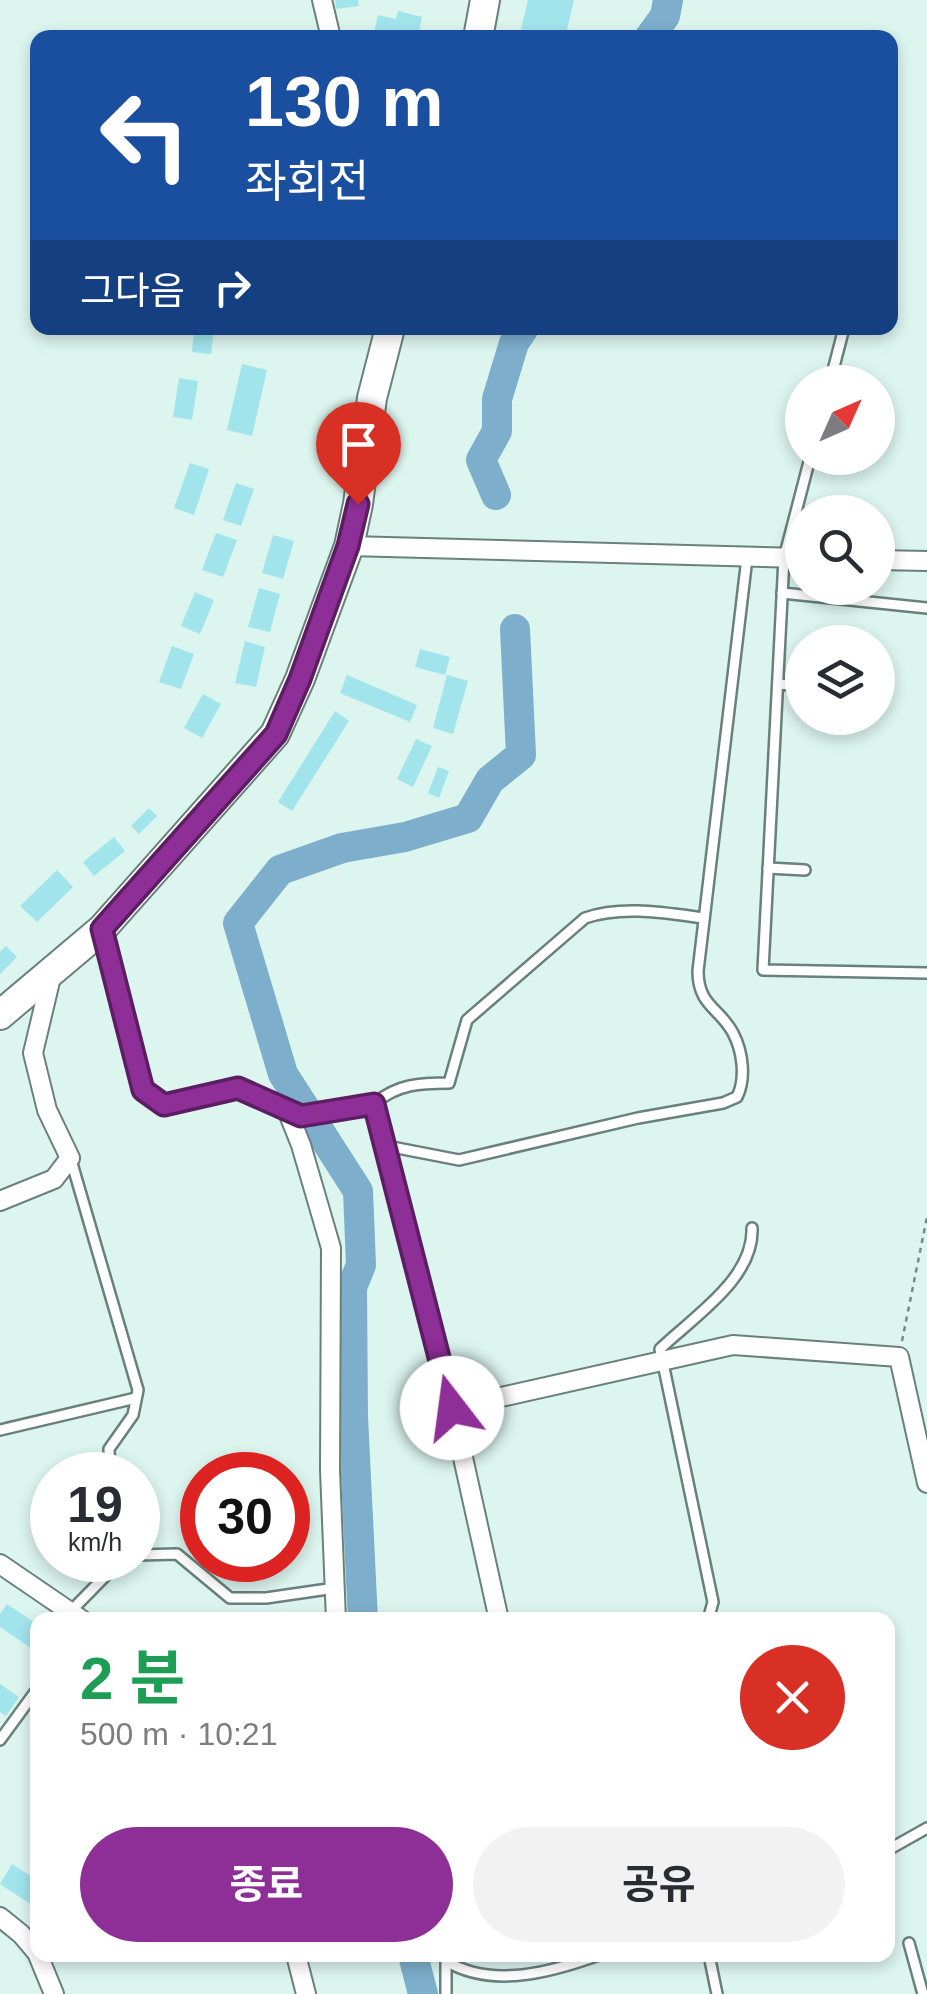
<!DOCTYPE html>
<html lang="ko">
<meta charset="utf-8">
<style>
body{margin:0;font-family:Arial,"Noto Sans KR",sans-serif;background:#f2f2f3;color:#2b2b33;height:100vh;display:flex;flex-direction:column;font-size:38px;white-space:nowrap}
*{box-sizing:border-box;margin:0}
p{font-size:32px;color:#7c7c81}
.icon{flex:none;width:55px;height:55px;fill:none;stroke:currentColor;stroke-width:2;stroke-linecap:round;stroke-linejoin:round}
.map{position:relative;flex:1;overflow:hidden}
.sheet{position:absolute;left:30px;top:1612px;width:865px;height:350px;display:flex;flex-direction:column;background:#fff;border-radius:20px;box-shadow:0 5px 15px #0003}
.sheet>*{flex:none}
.guide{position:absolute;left:30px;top:30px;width:868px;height:305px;border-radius:20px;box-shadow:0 5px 15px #0003;background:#1a4fa0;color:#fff;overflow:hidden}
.needle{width:65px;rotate:45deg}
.fabs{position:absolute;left:785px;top:365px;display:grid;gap:20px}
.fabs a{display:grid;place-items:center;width:110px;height:110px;border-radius:50%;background:#fff;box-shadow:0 5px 15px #0003;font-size:50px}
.speed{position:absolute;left:30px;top:1452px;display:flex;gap:20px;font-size:50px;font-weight:700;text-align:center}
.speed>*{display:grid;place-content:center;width:130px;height:130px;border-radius:50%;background:#fff;box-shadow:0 5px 15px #0003;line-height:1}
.speed small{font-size:25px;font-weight:400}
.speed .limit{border:15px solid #d22;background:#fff;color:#111}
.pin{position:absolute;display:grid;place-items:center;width:85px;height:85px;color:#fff;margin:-102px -42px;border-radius:50% 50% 50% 0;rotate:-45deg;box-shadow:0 0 10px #0007}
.pin .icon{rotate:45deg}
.me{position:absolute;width:110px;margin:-55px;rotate:345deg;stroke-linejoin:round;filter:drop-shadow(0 0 8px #0008)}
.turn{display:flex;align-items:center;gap:35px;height:210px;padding:0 50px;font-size:45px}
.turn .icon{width:130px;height:130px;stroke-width:2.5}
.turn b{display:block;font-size:70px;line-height:85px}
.then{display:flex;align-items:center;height:95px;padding:0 50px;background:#0003;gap:20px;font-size:38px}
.round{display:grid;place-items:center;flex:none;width:105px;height:105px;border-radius:52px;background:#f2f2f3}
.overview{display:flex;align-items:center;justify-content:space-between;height:170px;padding:0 50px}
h1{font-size:60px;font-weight:700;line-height:75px;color:#1e9e55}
.button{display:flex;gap:20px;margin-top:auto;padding:20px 50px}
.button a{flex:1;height:115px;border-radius:60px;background:#8e2e97;color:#fff;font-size:40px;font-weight:700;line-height:115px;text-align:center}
.button a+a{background:#f2f2f3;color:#2b2b33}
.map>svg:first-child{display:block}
</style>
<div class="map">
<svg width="927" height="1994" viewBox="0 0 927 1994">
<rect width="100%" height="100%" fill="#dcf5ee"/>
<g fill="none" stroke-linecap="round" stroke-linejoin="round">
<g stroke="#7daecb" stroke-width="30">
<polyline points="649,38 665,16 668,0"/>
<polyline points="496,495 481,460 497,431 497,399 514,343 524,328"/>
<polyline points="363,1620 353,1417 352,1287 361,1265 358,1191 283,1074 238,923 280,870 342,848 405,837 468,818 490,780 521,755 515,629"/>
<polyline points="413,1955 423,1994"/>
</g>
</g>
<g fill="#a2e4ec">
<polygon points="335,0 358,0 359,6 336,9"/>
<polygon points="528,0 574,0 565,38 521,29"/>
<polygon points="398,11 422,17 418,38 379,38 380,34 374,33 378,15 396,19"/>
<polygon points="194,328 214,328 211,354 192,352"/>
<polygon points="242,364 267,370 252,436 227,430"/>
<polygon points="179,378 198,381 192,420 173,417"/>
<polygon points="190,463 209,469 194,515 174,508"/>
<polygon points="236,483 254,489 241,526 223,520"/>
<polygon points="216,533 237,540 223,577 202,570"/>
<polygon points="273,535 294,541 283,579 262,573"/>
<polygon points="259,588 280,594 270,632 248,627"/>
<polygon points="195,592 214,600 200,634 181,626"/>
<polygon points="245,641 265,647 256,687 235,683"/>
<polygon points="172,646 194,654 181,689 159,682"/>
<polygon points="420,649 450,657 445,675 415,667"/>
<polygon points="347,675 417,705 410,722 340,693"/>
<polygon points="447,675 468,681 453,734 433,728"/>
<polygon points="203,694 221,704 202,738 184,728"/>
<polygon points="335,711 349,721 292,811 278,802"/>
<polygon points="416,739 432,746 413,787 397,779"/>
<polygon points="438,767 449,771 439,798 428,793"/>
<polygon points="149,808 157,816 139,834 131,826"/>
<polygon points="114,837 125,851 94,876 83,862"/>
<polygon points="57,870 73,887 37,922 20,906"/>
<polygon points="6,946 17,957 0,974 0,952"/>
<polygon points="7,1604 38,1625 38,1653 0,1627 0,1614"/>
<polygon points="0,1684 19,1697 6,1716 0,1712"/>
<polygon points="12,1864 38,1881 38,1909 0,1884"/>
</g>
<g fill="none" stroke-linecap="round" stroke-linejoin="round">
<defs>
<g id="lane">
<polyline points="830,382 844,328"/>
<polyline points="810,458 784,558 763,970 927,973"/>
<polyline points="782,593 927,608"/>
<polyline points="778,684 802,686"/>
<polyline points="768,868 805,870"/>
<path d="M 375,1103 C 398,1084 420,1083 449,1083 L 467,1020 L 585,918 C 622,905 666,913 704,918"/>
<path d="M 387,1146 L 459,1160 L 638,1118 L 723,1103 L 737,1097 C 746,1079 743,1052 733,1033 C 720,1008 698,1006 698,971 L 747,558"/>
<polyline points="71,1160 138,1390 133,1415 109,1449 110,1475"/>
<polyline points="0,1430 136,1398"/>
<polyline points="138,1555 177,1554 230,1598 266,1598 335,1588"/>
<polyline points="70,1612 121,1560"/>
<path d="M 708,1620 L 713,1602 L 660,1349 C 693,1317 754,1279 752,1228"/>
<polyline points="0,1740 38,1688"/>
<polyline points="888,1850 927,1828"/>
<polyline points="909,1943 923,1994"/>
<polyline points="446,1955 446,1994"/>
<polyline points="709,1955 717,1994"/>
<path d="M 446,1961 C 492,1989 552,1972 599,1955"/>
</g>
<g id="street">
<polyline points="322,0 331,38"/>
<polyline points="349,546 802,558"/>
<polyline points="878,560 927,561"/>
<polyline points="102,929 143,1090 164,1105 239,1088 301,1117 374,1104 452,1408 499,1620"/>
<polyline points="287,1110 301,1145 331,1248 330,1470 336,1620"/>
<polyline points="0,1201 54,1179 70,1158 47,1110 33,1053 52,973"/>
<polyline points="452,1408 733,1345 899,1357 927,1483"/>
<polyline points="0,1564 82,1620"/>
<polyline points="0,1917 21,1934 38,1954"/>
<polyline points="38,1955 54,1994"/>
<polyline points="296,1955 306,1994"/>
</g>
<g id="primary">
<polyline points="478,38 485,0"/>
<polyline points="0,1015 102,929 275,734 300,679 349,546 358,504 372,398 390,328"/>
</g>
</defs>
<use href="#lane" stroke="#6a817b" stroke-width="14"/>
<use href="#street" stroke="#6a817b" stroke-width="22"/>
<use href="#primary" stroke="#6a817b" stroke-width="32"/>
<polyline stroke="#788984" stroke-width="2.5" stroke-dasharray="5 5" stroke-linecap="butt" points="902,1341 927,1217"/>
<use href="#lane" stroke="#fff" stroke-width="9"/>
<use href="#street" stroke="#fff" stroke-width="18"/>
<use href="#primary" stroke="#fff" stroke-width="28"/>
</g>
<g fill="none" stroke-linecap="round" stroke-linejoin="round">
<defs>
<polyline id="route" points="358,504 348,546 300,679 276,734 102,929 143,1090 164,1105 238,1088 301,1116 374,1104 452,1408"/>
</defs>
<use href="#route" stroke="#5c1e62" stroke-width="25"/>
<use href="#route" stroke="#8e2e97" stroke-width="18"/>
</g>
</svg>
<div class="fabs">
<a><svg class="needle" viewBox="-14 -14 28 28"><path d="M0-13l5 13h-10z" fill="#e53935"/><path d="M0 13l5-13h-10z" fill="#7c7c81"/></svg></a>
<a><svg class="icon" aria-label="search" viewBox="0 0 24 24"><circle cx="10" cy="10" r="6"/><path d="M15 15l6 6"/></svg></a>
<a><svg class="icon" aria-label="layers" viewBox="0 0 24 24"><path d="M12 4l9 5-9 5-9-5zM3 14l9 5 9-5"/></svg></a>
</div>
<div class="speed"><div>19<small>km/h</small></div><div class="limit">30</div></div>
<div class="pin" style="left:358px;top:504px;background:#d93025"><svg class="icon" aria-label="arrive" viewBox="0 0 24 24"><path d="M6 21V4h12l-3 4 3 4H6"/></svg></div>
<svg class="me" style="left:452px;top:1408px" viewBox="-20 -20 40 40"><circle r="19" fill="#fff"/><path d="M0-13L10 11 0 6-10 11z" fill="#8e2e97"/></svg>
<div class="guide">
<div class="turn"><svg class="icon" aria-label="left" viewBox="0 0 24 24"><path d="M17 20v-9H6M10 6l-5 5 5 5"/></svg><div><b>130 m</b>좌회전</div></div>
<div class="then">그다음<svg class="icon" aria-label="right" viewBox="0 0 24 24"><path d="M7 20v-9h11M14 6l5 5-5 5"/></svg></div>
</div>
<section class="sheet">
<div class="overview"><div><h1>2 분</h1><p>500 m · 10:21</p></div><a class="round" style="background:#d93025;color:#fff"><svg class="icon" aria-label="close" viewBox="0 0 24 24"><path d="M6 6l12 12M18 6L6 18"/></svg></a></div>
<div class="button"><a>종료</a><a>공유</a></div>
</section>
</div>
